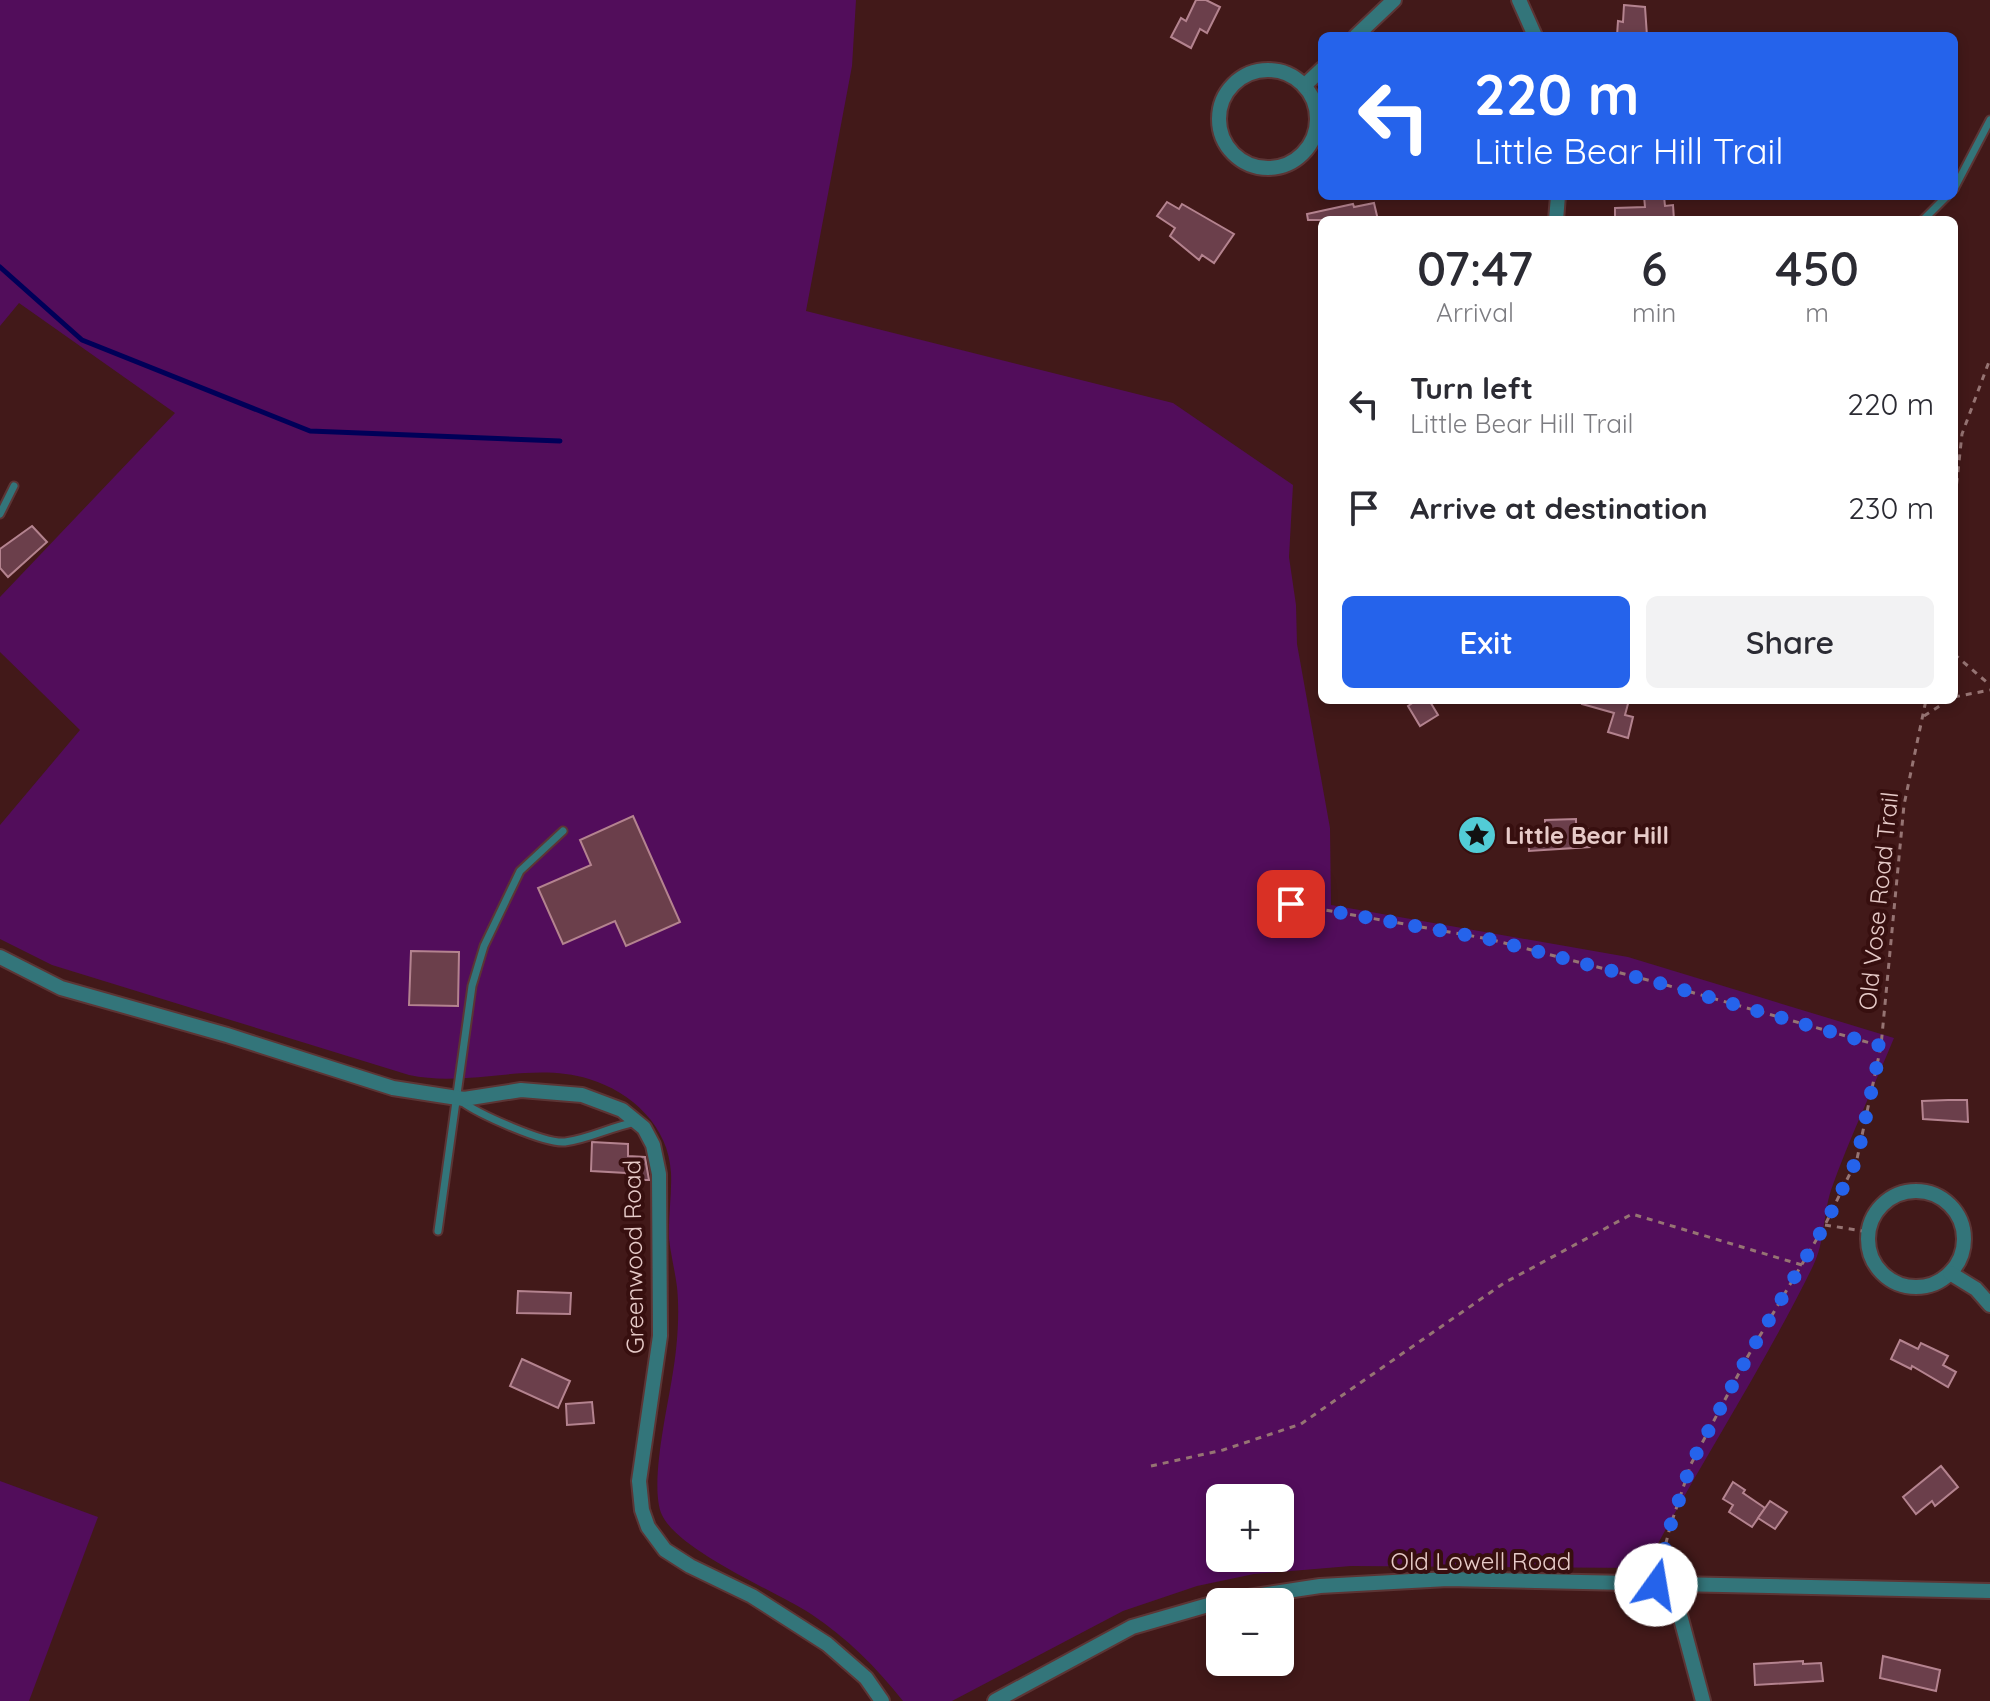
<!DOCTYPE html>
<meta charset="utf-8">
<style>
body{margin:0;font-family:Quicksand,sans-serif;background:#f2f2f3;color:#2b2b33;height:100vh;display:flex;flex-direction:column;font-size:30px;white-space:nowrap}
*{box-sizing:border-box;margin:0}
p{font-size:26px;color:#7c7c81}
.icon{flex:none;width:44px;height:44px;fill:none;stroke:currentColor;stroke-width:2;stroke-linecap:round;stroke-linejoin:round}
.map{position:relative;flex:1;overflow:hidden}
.drawer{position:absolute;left:1318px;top:216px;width:640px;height:488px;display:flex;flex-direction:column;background:#fff;border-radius:12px;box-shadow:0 4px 12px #0003}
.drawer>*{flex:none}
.banner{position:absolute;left:1318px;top:32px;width:640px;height:168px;border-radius:12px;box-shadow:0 4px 12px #0003;background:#2563eb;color:#fff;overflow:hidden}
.fabs{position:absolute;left:1206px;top:1484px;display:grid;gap:16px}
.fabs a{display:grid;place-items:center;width:88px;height:88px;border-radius:12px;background:#fff;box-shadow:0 4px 12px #0003;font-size:40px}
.pin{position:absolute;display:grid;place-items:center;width:68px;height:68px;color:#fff;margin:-34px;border-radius:16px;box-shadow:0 4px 12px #0006}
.me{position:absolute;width:88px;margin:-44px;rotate:13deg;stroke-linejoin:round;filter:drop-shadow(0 0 6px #0008)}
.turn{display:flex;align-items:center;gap:28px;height:168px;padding:0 24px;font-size:36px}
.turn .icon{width:104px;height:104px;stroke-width:2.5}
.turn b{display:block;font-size:56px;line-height:68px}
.eta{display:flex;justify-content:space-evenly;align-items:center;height:136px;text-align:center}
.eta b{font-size:48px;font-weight:600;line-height:56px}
.action{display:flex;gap:16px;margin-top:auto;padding:16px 24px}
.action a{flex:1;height:92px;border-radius:12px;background:#2563eb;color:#fff;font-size:32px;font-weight:600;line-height:92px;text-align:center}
.action a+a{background:#f2f2f3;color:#2b2b33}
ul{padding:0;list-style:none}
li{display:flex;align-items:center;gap:24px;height:104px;padding:0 24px}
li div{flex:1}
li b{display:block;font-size:30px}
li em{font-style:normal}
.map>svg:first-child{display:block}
</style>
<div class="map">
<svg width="1990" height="1701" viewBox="0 0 1990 1701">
<rect width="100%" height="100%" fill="#421919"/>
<g fill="#520d5b" fill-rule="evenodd">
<path d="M 0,0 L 856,0 L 852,66 L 806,311 L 1173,403 L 1293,485 L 1289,557 L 1296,605 L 1297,644 L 1330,828 L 1331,905 L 1628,957 L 1894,1038 C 1873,1089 1849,1139 1831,1190 C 1823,1215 1825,1242 1813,1266 C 1762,1370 1698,1466 1645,1568 L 1351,1566 L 1254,1574 L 1197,1586 L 1123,1611 L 952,1701 L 903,1701 C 876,1667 847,1638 811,1614 C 775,1591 679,1551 662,1515 C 649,1487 667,1410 672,1378 C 677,1349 680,1316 677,1287 C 675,1271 671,1256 669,1239 C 668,1217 672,1195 671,1173 C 669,1127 632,1092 589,1079 C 531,1061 469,1088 409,1075 L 52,965 L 0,939 L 0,825 L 80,730 L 0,652 L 0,597 L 175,413 L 19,303 L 0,326 ZM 1220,1498 L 1280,1498 L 1280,1558 L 1220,1558 Z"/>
<polygon points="0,1481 98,1517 29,1701 0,1701"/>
</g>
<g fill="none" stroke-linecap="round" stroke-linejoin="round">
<polyline stroke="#000058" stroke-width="5" points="0,267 82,340 310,431 560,441"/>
</g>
<g fill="#6b3f4b" stroke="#b4838f" stroke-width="2">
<polygon points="1196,0 1206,0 1220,7 1207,33 1200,29 1191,48 1171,37 1181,18 1186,21"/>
<polygon points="1624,5 1645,7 1647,36 1617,36 1618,21 1623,22"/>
<polygon points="1644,196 1664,196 1665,206 1673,205 1674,220 1615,220 1615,208 1645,207"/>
<polygon points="1167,202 1179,209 1182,204 1234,234 1214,263 1202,255 1199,260 1170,236 1175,228 1157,216"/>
<polygon points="1374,203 1378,220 1308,220 1307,214 1353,204 1354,207"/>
<polygon points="32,526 47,542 8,577 0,568 0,549"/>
<polygon points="1417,700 1429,700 1438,715 1420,726 1408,706"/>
<polygon points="1583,700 1629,700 1625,715 1633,717 1628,738 1608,732 1614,713 1582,704"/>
<polygon points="633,816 680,922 626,946 615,921 563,944 538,888 591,865 580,840"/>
<polygon points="1576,819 1576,829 1589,829 1590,847 1529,851 1528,829 1545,829 1545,820"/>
<polygon points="411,951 459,952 458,1006 409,1005"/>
<polygon points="1948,1100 1967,1100 1968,1122 1923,1119 1922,1101"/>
<polygon points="592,1142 628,1144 628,1156 645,1157 649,1180 641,1180 640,1184 626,1183 626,1173 591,1171"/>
<polygon points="518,1291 571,1293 570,1314 517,1313"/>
<polygon points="1900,1340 1918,1349 1921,1343 1948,1356 1943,1365 1956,1372 1948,1387 1912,1366 1911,1369 1891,1359"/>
<polygon points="522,1359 570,1381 558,1408 510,1386"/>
<polygon points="592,1402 594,1423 567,1425 566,1404"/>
<polygon points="1941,1466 1958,1487 1935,1506 1932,1501 1916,1514 1903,1497"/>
<polygon points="1733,1482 1745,1490 1743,1493 1765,1508 1752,1527 1729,1512 1733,1505 1723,1499"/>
<polygon points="1770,1501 1787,1512 1775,1529 1758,1518"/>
<polygon points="1883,1656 1940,1670 1936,1691 1880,1678"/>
<polygon points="1803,1661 1803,1664 1821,1663 1823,1681 1755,1685 1754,1664"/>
</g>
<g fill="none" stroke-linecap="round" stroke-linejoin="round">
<defs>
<g id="lane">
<polyline points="1954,189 1990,120"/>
<polyline points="1923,220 1947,196"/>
<polyline points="0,514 14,486"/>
<path d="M 461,1101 C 478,1114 545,1144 565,1142 C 590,1139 612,1126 637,1122"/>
<polyline points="438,1231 472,986 484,946 520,871 563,831"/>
</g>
<g id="street">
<polyline points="1519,0 1535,36"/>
<polyline points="1356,36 1394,0"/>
<circle cx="1268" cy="119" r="49"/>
<polyline points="1304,86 1322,69"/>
<polyline points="1556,220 1558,196"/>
<polyline points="0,957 61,988 227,1035 393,1088 464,1099 521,1090 582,1095 622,1110 644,1128 653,1145 659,1174 660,1336 639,1481 642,1510 648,1527 665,1550 690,1566 752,1596 827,1644 866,1678 882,1701"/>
<circle cx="1916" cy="1239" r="48"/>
<polyline points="1950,1273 1976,1289 1990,1305"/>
<polyline points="1672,1585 1703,1701"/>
<polyline points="995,1701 1132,1627 1222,1601 1320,1586 1448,1579 1990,1591"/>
</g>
</defs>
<use href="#lane" stroke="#5c3535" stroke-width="11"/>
<use href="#street" stroke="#5c3535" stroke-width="18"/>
<g stroke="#967473" stroke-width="3" stroke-dasharray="6 6" stroke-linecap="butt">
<polyline points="1954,508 1962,434 1990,359"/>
<polyline points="1954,654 1990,685"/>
<polyline points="1954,697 1990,690"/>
<polyline points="1924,716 1949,700"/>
<polyline points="1291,904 1489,939 1659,983 1881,1046"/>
<polyline points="1825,1225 1869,1232"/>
<polyline points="1151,1466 1223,1450 1301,1424 1504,1283 1632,1214 1802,1265"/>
<polyline points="1660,1567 1670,1527 1691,1464 1748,1356 1825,1225 1857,1159 1881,1046 1904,805 1926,700"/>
</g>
<use href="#lane" stroke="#33757a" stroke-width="7"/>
<use href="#street" stroke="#33757a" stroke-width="14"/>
</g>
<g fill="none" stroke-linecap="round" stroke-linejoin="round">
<polyline stroke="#2563eb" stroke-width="14" stroke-dasharray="0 25.2" points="1291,904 1489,939 1659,983 1881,1046 1857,1159 1825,1225 1748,1356 1691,1464 1670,1527 1656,1585"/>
</g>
<defs>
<symbol id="sight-disc" viewBox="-11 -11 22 22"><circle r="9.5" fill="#52ccd6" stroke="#370f0f"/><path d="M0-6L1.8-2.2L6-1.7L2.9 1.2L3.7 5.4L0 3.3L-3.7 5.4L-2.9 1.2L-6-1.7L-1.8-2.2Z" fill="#111"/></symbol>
</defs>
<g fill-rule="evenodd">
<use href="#sight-disc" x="1455" y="813" width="44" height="44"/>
</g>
<g text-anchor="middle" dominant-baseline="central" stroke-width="8" stroke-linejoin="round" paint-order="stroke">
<g font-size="24" font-weight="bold" fill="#e7cbc9" stroke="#370f0f" text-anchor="start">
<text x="1505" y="835">Little Bear Hill</text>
</g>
<g font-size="24" fill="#e7cbc9" stroke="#370f0f">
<text transform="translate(1878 901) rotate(-84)">Old Vose Road Trail</text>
<text transform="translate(633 1257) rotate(-91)">Greenwood Road</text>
<text x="1481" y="1561">Old Lowell Road</text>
</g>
</g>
</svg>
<div class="fabs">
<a>+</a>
<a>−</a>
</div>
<div class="pin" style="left:1291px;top:904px;background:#d93025"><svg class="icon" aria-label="arrive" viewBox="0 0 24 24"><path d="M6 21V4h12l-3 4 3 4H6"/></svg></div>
<svg class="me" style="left:1656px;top:1585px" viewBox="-20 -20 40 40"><circle r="19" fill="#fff"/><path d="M0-13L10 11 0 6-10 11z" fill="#2563eb"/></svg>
<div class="banner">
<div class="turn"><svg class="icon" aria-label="left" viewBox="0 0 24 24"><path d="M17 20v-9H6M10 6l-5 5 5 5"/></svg><div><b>220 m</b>Little Bear Hill Trail</div></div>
</div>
<section class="drawer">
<div class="eta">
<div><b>07:47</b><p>Arrival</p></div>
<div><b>6</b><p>min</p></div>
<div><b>450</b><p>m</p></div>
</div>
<ul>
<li><svg class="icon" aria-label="left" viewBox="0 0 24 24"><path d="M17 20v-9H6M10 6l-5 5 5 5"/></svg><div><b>Turn left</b><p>Little Bear Hill Trail</p></div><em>220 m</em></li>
<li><svg class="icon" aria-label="arrive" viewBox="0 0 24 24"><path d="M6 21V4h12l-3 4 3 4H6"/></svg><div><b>Arrive at destination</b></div><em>230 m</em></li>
</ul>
<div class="action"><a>Exit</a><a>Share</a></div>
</section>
</div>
